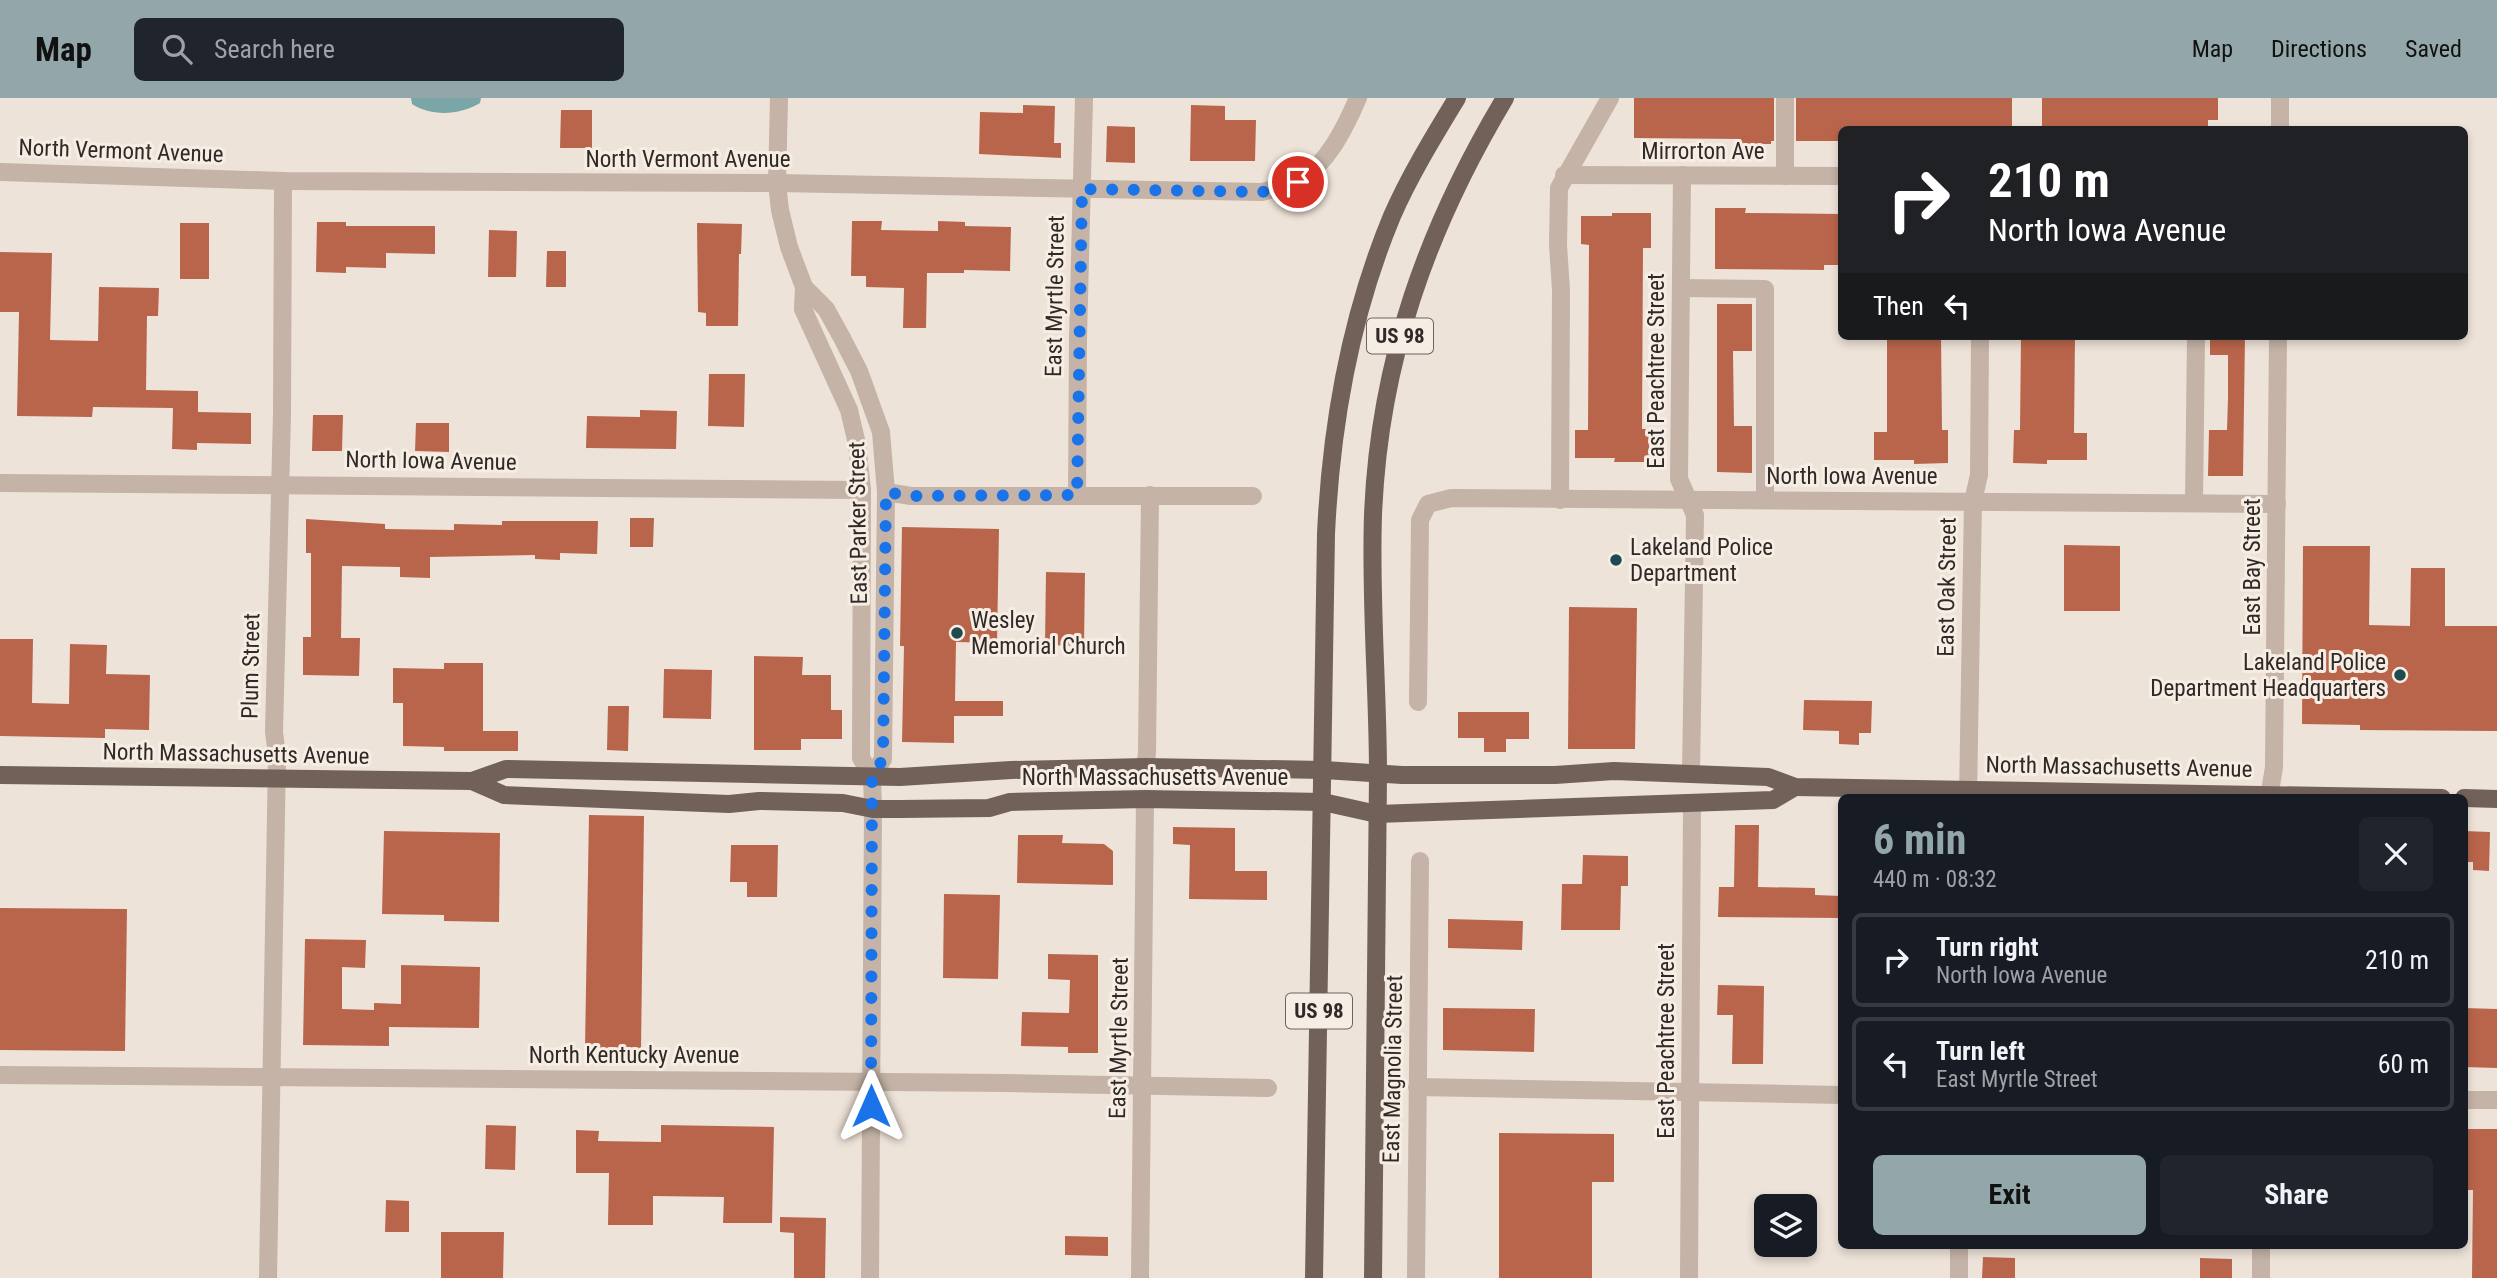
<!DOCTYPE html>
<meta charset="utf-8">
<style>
body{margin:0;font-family:"Roboto Condensed",sans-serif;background:#20242c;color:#f1f3f6;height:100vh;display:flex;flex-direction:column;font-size:26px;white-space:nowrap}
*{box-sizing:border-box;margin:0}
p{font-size:23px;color:#9ea1a6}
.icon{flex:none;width:38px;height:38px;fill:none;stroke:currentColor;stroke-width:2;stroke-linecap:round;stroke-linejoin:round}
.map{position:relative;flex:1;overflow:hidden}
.side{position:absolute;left:1838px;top:696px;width:630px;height:455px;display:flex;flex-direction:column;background:#171b24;border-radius:10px;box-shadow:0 4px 10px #0003}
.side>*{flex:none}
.guide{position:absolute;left:1838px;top:28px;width:630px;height:214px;border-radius:10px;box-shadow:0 4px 10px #0003;background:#202124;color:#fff;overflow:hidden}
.controls{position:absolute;left:1754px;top:1096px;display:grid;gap:14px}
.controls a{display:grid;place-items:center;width:63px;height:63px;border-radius:10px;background:#171b24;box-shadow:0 4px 10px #0003;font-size:35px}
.pin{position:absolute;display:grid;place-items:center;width:60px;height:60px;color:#fff;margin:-30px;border:4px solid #fff;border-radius:50%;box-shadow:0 2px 7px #0007}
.me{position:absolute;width:77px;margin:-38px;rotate:0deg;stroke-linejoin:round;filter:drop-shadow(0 0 5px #0008)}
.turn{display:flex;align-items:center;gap:24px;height:147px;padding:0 35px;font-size:32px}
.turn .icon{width:91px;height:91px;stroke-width:2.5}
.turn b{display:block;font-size:49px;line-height:60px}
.then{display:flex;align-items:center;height:66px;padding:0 35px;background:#0003;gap:14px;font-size:26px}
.round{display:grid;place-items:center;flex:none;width:74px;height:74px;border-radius:10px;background:#20242c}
.overview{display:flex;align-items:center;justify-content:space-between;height:119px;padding:0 35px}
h1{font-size:42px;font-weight:700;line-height:52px;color:#93a7aa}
.cta{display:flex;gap:14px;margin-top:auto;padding:14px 35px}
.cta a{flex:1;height:80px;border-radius:10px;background:#93a7aa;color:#111;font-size:28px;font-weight:700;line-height:80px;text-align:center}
.cta a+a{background:#20242c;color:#f1f3f6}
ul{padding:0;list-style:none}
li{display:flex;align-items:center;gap:21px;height:94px;margin:0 14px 10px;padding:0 21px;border:4px solid #363941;border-radius:10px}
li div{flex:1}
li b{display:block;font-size:26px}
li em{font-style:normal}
header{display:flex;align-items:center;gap:42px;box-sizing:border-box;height:98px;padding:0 35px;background:#93a7aa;color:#111}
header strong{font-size:33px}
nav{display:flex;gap:38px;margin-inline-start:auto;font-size:24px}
.search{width:490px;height:63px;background:#20242c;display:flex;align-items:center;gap:18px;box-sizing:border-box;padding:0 24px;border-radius:10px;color:#9ea1a6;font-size:26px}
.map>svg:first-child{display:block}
</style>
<header>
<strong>Map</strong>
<div class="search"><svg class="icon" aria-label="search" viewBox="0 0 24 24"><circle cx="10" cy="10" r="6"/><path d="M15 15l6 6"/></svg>Search here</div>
<nav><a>Map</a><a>Directions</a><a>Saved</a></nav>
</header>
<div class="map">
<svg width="2497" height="1180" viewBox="0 0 2497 1180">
<rect width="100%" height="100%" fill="#eee3d8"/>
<path fill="#7aa6a8" d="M 411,0 L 481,0 L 480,5 C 460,17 432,19 412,6 Z"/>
<g fill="#b9654b">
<polygon points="1634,0 1774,0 1774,43 1771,43 1771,46 1741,46 1741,41 1634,40"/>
<polygon points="1796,0 2012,0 2012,32 1841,32 1841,43 1796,43"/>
<polygon points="2042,0 2218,0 2218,22 2208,22 2208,32 2042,32"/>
<polygon points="1023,7 1055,8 1054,45 1061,45 1061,60 979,56 980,14 1023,15"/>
<polygon points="1191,7 1225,8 1225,22 1256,22 1255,63 1190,63"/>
<polygon points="561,12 592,12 592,50 560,50"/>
<polygon points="1107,28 1135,29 1135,65 1106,64"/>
<polygon points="1715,110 1746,110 1745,115 1841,116 1841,167 1824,167 1824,172 1715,171"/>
<polygon points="1612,115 1651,115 1651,150 1643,150 1642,331 1649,331 1649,364 1614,364 1615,360 1575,360 1575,332 1588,332 1589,147 1581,146 1581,118 1612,118"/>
<polygon points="852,123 882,123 881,132 938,133 938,123 965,124 965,128 1011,129 1010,173 964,172 964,175 927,175 926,230 903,230 904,190 866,189 866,178 851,178"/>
<polygon points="317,124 346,124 346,128 435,128 435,156 386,155 386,170 346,169 346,175 316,174"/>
<rect x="180" y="125" width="29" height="56"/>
<polygon points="697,125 742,126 741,156 739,156 738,228 706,228 706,215 698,214"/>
<polygon points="489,132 517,133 516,179 488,179"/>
<polygon points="547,153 566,153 566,189 546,189"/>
<polygon points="0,154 52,155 50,242 98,243 99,189 159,190 158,218 147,218 146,292 198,293 198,314 251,315 251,346 197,345 197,352 172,351 173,310 93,309 92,319 17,318 19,214 0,214"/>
<polygon points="1717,206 1752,206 1752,253 1733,253 1734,328 1752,328 1752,375 1717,374"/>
<polygon points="1887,238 1941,238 1942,332 1948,332 1948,365 1914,366 1914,362 1874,362 1874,334 1887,334"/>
<polygon points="2021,238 2075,238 2074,335 2087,335 2087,362 2047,362 2047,366 2013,365 2014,332 2020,332"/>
<polygon points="2210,238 2245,238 2243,378 2208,378 2209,332 2227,332 2228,300 2228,257 2210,257"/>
<polygon points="709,276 745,276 744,329 708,328"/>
<polygon points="640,312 677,313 676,351 586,350 587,318 640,319"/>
<polygon points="313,317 343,317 342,353 312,353"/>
<polygon points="416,325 449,325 449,354 415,353"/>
<polygon points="630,420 654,420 653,449 630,449"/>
<polygon points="306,421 385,426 385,431 454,432 454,426 502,427 502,423 598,423 597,456 560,455 560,462 535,461 535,457 430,459 430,480 400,479 400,469 342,468 341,540 360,540 359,578 303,577 303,539 311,539 311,455 306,455"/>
<polygon points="902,429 999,431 997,545 956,544 955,603 1003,603 1003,618 954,618 954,645 902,644 904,548 900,548"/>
<polygon points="2064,447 2120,448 2120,513 2064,513"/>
<polygon points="2303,448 2370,448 2369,527 2410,528 2411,470 2445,470 2445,528 2497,528 2497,633 2360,632 2360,627 2302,626"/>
<polygon points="1046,474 1085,475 1084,548 1045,547"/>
<polygon points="1569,509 1637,510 1635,651 1568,651"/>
<polygon points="0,541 33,541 32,605 69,606 70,546 107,547 106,576 150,577 149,632 105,631 105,640 0,638"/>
<polygon points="754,558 803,559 802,577 831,577 831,612 842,612 842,641 801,641 801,652 754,652"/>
<polygon points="444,565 483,565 483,633 518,633 518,653 444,653 444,649 403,648 403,605 393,605 393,570 444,571"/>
<polygon points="664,571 712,572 711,621 663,620"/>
<polygon points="1804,602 1872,603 1871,635 1859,635 1859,647 1839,646 1839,633 1803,632"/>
<polygon points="608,608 629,608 628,653 607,652"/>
<polygon points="1458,614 1529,614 1529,641 1506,641 1506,654 1484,654 1484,640 1458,640"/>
<polygon points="589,717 644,718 641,951 585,950"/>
<polygon points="1735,727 1759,727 1758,789 1815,790 1815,797 1841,798 1841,820 1718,819 1719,789 1734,789"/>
<polygon points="1173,729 1235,730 1235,773 1267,773 1267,802 1189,801 1190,747 1173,746"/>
<polygon points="384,733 500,735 499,824 444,823 444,817 382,816"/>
<polygon points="2464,733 2490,734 2489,773 2473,772 2473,764 2464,764"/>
<polygon points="1018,737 1063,737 1062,745 1104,746 1113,753 1113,787 1017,785"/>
<polygon points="731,747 778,747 777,799 747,799 747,784 730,784"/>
<polygon points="1583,757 1628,758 1628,788 1621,788 1620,832 1561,832 1562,786 1582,786"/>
<polygon points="944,796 1000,797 998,881 943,880"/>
<polygon points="0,810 127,811 125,953 0,952"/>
<polygon points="1448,821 1523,823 1522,852 1448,850"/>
<polygon points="305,841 366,842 365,870 342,869 342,911 374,912 374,905 401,906 401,867 480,869 479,930 389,929 389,948 303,947"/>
<polygon points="1048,856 1098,857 1098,955 1068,955 1068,949 1021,948 1022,914 1069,915 1070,882 1048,881"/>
<polygon points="1718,887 1764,888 1763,966 1732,966 1733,917 1717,917"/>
<polygon points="1443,910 1535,911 1534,954 1443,952"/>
<polygon points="2464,910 2497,911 2497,970 2464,969"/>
<polygon points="486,1027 516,1028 515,1072 485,1071"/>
<polygon points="661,1027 774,1029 772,1125 723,1125 724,1099 653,1098 653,1127 608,1127 609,1075 576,1075 576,1032 599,1033 598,1043 661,1044"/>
<polygon points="2464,1031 2497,1031 2497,1180 2472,1180 2473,1092 2464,1092"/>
<polygon points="1499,1035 1614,1036 1614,1084 1592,1084 1592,1180 1499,1180"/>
<polygon points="386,1102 409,1103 409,1134 385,1134"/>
<polygon points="780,1119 826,1120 825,1180 794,1180 794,1135 780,1134"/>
<polygon points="441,1134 504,1134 503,1180 441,1180"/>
<polygon points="1065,1138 1108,1139 1108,1158 1065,1157"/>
<polygon points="1983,1159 2015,1160 2015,1180 1982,1180"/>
<polygon points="2200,1160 2232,1161 2232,1180 2200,1180"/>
</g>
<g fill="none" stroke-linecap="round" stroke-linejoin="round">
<g stroke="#c4b3a6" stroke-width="18">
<polyline points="779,0 777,85 780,112 789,149 804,189 803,211 849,312 857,346 862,392 861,660 872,678 873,711 870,1180"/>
<polyline points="2280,32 2280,0"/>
<path d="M 0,74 L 283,83 L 777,85 L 1262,94 C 1273,91 1289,89 1299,83 C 1328,65 1345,30 1358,0"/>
<polyline points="1564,77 1841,78"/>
<polyline points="1682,77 1679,381 1695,417 1691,676"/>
<polyline points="1785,78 1785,0"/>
<polyline points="804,189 826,211 841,238 859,273 881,334 886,394 883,661 872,678"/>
<polyline points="1681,190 1765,191 1765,402"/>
<polyline points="0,385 862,392"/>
<polyline points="886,394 911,398 1253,398"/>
<polyline points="1077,397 1078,240 1084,0"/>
<polyline points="1560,402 1561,192 1558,147 1559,90 1610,0"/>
<polyline points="2194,405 2196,238"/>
<polyline points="1418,604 1420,422 1428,406 1451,400 2277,406"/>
<polyline points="1145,669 1147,655 1150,397"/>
<polyline points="1968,700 1973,403 1979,377 1980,238"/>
<polyline points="2269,700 2274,669 2278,238"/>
<polyline points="0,977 1007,985 1268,990"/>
<polyline points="1417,989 1841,997"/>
<polyline points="2464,1002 2497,1002"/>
<polyline points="268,1180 277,658 274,634 282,316 283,83"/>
<polyline points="1140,1180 1145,701"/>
<polyline points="1416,1180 1420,763"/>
<polyline points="1689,1180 1692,706"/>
<polyline points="1959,1180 1959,1148"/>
<polyline points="2261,1180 2261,1148"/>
</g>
<g stroke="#726158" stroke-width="18">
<polyline points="0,677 472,683 506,671 900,679 1011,672 1145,669 1324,672 1402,677 1555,677 1614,673 1768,679 1795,689 2442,700"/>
<polyline points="472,683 504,697 729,706 759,703 843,705 873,711 900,711 989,710 1010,704 1145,701 1323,704 1377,716 1773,702 1795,689"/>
<polyline points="2464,700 2497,701"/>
<path d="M 1314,1180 L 1326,436 C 1331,327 1350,219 1392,118 C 1410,77 1434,38 1457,0"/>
<path d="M 1373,1180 C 1374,1012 1377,845 1378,677 C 1378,591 1370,503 1373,417 C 1379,264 1427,130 1505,0"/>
</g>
</g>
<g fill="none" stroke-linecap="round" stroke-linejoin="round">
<polyline stroke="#1a73e8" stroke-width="12" stroke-dasharray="0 21.6" points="871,1008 872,678 883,661 886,394 911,398 1077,397 1082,91 1262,94 1298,84"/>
</g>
<g fill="#204b4e" stroke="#f6eee4" stroke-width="2.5">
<circle cx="1616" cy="462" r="7"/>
<circle cx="957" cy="535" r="7"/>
<circle cx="2400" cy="577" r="7"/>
</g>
<g text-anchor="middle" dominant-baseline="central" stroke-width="6" stroke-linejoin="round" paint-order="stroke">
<g fill="#f6eee4" stroke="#6c645f" stroke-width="2">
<rect x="1367" y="220.5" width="66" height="35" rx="5"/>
<rect x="1286" y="895.5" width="66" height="35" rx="5"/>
</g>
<g font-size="21" font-weight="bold" fill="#312926">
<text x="1400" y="238">US 98</text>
<text x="1319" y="913">US 98</text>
</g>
<g font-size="23" fill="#312926" stroke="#f6eee4">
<text transform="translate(121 53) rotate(2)">North Vermont Avenue</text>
<text x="1703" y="53">Mirrorton Ave</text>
<text x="688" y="61">North Vermont Avenue</text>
<text transform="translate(1055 198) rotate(-89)">East Myrtle Street</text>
<text transform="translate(1656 273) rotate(-90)">East Peachtree Street</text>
<text transform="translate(431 363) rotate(1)">North Iowa Avenue</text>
<text x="1852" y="378">North Iowa Avenue</text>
<text transform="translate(858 425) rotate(-91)">East Parker Street</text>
<text transform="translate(2252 469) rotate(-90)">East Bay Street</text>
<text transform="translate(1947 489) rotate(-89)">East Oak Street</text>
<text transform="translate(251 568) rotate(-89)">Plum Street</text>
<text transform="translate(236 656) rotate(1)">North Massachusetts Avenue</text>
<text transform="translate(2119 669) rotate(1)">North Massachusetts Avenue</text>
<text x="1155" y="679">North Massachusetts Avenue</text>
<text transform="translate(1119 940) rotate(-89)">East Myrtle Street</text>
<text transform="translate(1666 943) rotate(-90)">East Peachtree Street</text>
<text x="634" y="957">North Kentucky Avenue</text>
<text transform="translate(1393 971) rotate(-89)">East Magnolia Street</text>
</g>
<g font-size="23" fill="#312926" stroke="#f6eee4" text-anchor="start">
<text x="1630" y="449">Lakeland Police<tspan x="1630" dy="26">Department</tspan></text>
<text x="971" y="522">Wesley<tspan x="971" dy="26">Memorial Church</tspan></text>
<text x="2386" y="564" text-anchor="end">Lakeland Police<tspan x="2386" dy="26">Department Headquarters</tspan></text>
</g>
</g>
</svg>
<div class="controls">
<a><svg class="icon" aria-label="layers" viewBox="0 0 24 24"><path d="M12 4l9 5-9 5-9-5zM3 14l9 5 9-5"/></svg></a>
</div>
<div class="pin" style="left:1298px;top:84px;background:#d93025"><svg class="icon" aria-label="arrive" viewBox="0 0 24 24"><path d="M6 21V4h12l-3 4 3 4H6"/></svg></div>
<svg class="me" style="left:871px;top:1008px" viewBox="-20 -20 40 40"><path d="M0-17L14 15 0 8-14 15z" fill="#1a73e8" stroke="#fff" stroke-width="4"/></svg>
<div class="guide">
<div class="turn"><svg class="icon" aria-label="right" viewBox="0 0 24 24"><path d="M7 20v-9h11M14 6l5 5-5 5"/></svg><div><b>210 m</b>North Iowa Avenue</div></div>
<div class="then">Then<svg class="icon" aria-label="left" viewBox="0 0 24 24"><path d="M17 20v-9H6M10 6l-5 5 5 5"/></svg></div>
</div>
<section class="side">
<div class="overview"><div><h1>6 min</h1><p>440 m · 08:32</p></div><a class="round"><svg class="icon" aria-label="close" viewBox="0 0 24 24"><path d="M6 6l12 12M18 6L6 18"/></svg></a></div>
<ul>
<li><svg class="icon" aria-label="right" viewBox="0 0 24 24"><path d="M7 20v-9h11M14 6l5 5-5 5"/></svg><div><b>Turn right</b><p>North Iowa Avenue</p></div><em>210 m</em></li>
<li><svg class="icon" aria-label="left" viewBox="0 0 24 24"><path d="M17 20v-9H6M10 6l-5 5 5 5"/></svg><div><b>Turn left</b><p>East Myrtle Street</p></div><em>60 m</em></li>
</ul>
<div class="cta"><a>Exit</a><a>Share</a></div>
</section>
</div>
